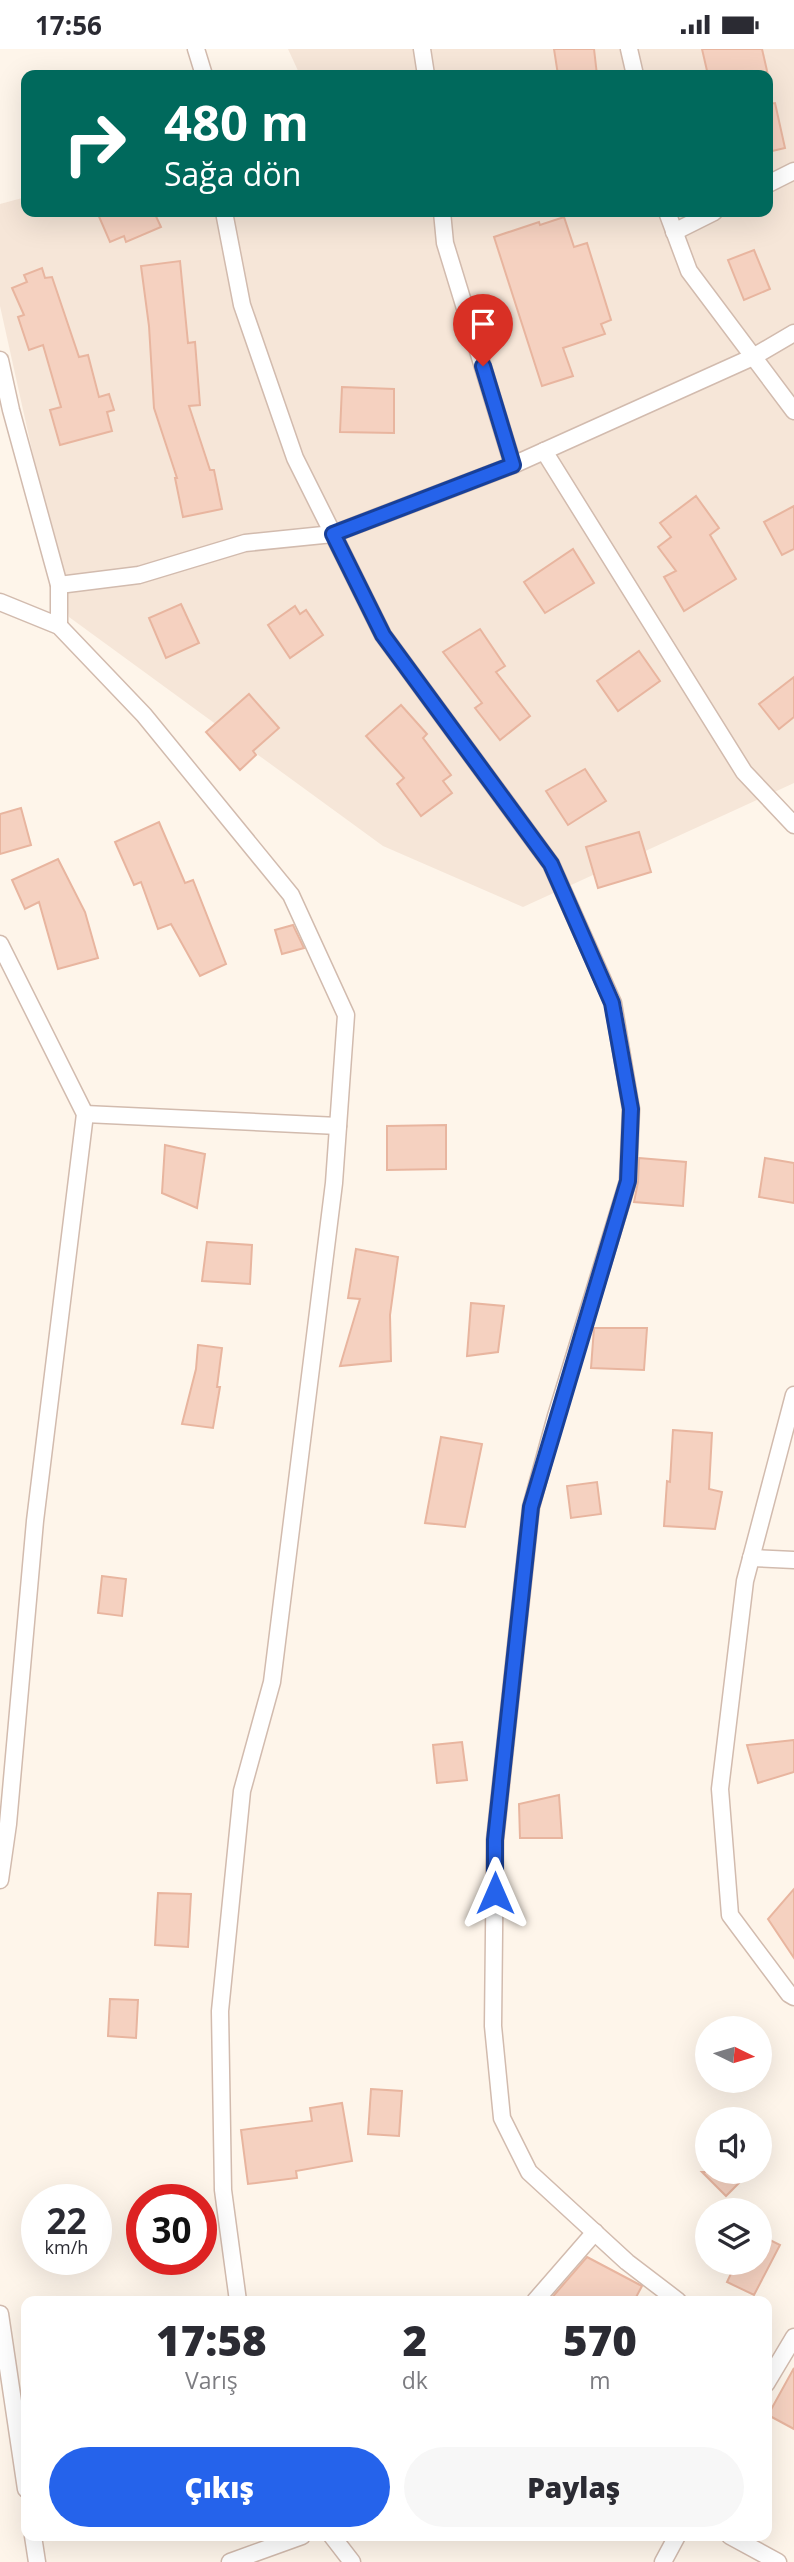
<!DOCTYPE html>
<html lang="tr">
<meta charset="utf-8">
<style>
body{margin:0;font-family:"Open Sans",sans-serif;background:#f7f7f7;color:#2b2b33;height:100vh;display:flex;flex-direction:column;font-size:26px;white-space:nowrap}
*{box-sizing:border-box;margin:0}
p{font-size:23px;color:#7c7c81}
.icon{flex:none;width:38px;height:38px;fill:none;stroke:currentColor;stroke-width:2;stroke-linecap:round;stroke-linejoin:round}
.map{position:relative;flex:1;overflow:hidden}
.sheet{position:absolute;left:21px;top:2247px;width:751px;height:245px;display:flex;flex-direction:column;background:#fff;border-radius:14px;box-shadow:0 7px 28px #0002}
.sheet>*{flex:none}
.hud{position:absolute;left:21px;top:21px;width:752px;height:147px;border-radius:14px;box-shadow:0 7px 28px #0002;background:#00695c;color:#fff;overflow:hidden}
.needle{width:46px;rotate:95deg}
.tools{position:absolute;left:695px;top:1967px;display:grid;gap:14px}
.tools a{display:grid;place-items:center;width:77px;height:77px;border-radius:50%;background:#fff;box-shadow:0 7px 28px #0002;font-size:35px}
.speed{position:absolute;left:21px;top:2135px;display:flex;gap:14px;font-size:35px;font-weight:700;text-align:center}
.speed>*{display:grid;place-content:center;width:91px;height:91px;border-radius:50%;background:#fff;box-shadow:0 7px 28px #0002;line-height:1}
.speed small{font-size:18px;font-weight:400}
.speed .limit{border:10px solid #d22;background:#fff;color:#111}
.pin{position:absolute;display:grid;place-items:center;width:60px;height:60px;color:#fff;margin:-72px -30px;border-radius:50% 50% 50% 0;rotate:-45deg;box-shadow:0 0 7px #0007}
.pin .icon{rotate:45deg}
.me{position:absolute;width:77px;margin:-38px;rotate:0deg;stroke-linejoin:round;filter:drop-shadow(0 0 5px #0008)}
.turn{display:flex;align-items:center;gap:24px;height:147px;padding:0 28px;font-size:32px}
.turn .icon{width:91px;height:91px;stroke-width:2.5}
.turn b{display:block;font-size:49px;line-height:60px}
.eta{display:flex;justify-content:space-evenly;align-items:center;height:119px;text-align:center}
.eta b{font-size:42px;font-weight:800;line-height:49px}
.action{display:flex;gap:14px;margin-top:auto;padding:14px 28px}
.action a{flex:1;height:80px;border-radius:42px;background:#2563eb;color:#fff;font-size:28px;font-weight:800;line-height:80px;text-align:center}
.action a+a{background:#f7f7f7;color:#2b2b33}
.status{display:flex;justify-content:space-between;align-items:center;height:49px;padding:0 35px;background:#fff;direction:ltr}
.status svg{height:19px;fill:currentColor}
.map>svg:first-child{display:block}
</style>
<div class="status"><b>17:56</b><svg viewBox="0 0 49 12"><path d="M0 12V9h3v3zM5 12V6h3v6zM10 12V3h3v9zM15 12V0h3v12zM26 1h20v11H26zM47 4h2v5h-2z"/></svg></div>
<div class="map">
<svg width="794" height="2513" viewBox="0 0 794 2513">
<rect width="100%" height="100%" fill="#fef5ea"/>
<polygon fill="#f6e6d8" points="288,0 794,0 794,734 523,858 383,797 69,568 0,257 0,155 26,148 26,163 768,163 768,26 300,26"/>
<g fill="#f5d1c0" stroke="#e8b59f" stroke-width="2">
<polygon points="554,0 594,0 597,26 558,26"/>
<polygon points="702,0 762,0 768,26 708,26"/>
<polygon points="775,54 785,99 768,103 768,55"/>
<polygon points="97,163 154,163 161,178 126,193 124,187 110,193"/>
<polygon points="564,168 574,198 587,194 611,271 601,275 605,285 563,299 573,327 542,337 494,188 539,173 540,176"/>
<polygon points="754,201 770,240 744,251 728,211"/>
<polygon points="180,212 188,294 195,293 200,356 189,357 210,421 214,421 222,460 183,468 175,429 177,429 154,359 149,277 141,217"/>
<polygon points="42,219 45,229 52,228 79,308 88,306 99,348 109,345 114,361 107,363 112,382 60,396 50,361 61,358 43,296 29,301 18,268 24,266 12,239 27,233 24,226"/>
<polygon points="342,338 394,340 394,384 340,383"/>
<polygon points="696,447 719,479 710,486 736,530 684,562 664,528 676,522 658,498 671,488 660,474"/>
<polygon points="794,457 794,500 782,506 764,473"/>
<polygon points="573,500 594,534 545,564 524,533"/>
<polygon points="181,555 199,594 166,609 149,569"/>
<polygon points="295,557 300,565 306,561 323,586 290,609 268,576"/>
<polygon points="480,580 505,617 496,623 530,667 500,691 475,659 482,654 443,603"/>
<polygon points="639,602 660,632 618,662 597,632"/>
<polygon points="794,628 794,668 779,680 759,655"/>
<polygon points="249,645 279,679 253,702 256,706 240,721 206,683"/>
<polygon points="401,656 427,685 423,689 451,726 443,732 452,744 421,767 397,735 404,729 366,687"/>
<polygon points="585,720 606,752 568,776 546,742"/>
<polygon points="21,759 31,796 0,805 0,765"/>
<polygon points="159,773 185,834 193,831 226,915 200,927 171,875 158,880 141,833 134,836 115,793"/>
<polygon points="639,783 651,823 598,839 586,798"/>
<polygon points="58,810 85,863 98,909 58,920 39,853 25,860 12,831"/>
<polygon points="293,876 304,899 282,905 275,881"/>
<polygon points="446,1076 446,1120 387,1121 387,1077"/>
<polygon points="165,1096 205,1105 197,1159 162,1144"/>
<polygon points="639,1109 686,1113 683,1157 634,1153 638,1133"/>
<polygon points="765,1109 794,1114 794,1154 759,1148"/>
<polygon points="207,1193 252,1196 250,1235 202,1232"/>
<polygon points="356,1200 398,1208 390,1266 391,1312 340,1317 360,1250 348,1249"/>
<polygon points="471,1254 504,1257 498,1303 467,1307"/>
<polygon points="594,1279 647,1279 644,1321 591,1319"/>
<polygon points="198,1296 222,1299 217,1338 220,1338 213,1379 182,1375 196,1320"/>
<polygon points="673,1381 712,1384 709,1440 722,1443 715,1480 664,1477 667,1432 670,1433"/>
<polygon points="441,1388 482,1395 465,1478 425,1474"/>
<polygon points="597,1433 601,1465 571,1469 567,1437"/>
<polygon points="102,1527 126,1530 122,1567 98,1564"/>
<polygon points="794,1691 794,1723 758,1734 747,1696"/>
<polygon points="462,1693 467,1731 437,1734 433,1696"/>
<polygon points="559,1746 562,1789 520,1789 519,1755"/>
<polygon points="794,1840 794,1909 768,1870"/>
<polygon points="158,1844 191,1845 188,1898 155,1896"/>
<polygon points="110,1950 138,1951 136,1989 108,1987"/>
<polygon points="371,2040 402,2042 399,2087 368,2085"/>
<polygon points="342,2054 352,2112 296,2122 297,2129 248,2135 241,2081 312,2072 310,2059"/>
<polygon points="702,2123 750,2123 726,2147"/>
<polygon points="760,2186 780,2196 754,2246 727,2233 736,2214 760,2214"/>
<polygon points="587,2208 642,2237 634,2252 549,2252"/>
<polygon points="794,2319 794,2380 768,2366"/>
</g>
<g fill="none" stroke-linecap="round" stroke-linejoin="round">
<defs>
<g id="minor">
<polyline points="196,0 204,26"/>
<polyline points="422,0 426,26"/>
<polyline points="629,0 635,26"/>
<polyline points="768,135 794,122"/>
<polyline points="224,163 242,256 295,409 333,485 383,586 551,815 613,954 631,1060 628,1132 556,1367 531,1458 495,1791 493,1977 502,2069 529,2123 627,2213 678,2252"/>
<polyline points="442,163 445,194 513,416"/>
<polyline points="667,163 689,222 794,362"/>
<polyline points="674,183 714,163"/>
<polyline points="0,311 11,361 59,536 59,577"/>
<polyline points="544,402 744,723 794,776"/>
<polyline points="59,536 139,526 245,494 333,485 513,416 753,308 794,284"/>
<polyline points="0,553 59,577 144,666 291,846 346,966 334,1134 272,1633 242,1742 220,1962 223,2141 238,2252"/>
<polyline points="0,895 85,1065 35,1472 8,1775 0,1831"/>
<polyline points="85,1065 338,1077"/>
<polyline points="794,1346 745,1532 720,1740 730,1866 789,1945 794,1948"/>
<polyline points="751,1509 794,1511"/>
<polyline points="535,2252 595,2183"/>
<polyline points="0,2265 26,2440"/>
<polyline points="766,2335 794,2288"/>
<polyline points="33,2487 37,2513"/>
<polyline points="332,2487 352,2513"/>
<polyline points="730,2487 778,2513"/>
<polyline points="230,2513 302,2487"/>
<polyline points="663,2513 677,2487"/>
</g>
</defs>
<use href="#minor" stroke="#d2bbae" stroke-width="19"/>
<use href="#minor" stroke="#fff" stroke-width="16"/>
</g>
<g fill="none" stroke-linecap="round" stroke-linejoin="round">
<defs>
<polyline id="route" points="483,317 513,416 333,485 383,586 551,815 612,954 631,1060 628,1132 531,1458 495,1791 495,1844"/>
</defs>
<use href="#route" stroke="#184099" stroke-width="18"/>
<use href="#route" stroke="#2563eb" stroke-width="12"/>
</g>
</svg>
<div class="tools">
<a><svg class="needle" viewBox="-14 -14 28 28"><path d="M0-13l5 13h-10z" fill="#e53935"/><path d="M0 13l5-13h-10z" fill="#7c7c81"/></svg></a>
<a><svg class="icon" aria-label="sound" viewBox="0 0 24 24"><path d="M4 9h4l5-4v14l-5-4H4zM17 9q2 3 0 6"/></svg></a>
<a><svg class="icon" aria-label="layers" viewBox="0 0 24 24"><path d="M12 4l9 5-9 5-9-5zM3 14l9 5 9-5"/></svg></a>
</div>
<div class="speed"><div>22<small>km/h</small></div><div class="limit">30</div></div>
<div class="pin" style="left:483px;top:317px;background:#d93025"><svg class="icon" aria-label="arrive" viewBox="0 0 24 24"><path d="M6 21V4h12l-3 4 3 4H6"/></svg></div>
<svg class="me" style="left:495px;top:1844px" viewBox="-20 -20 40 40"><path d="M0-17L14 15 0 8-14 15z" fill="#2563eb" stroke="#fff" stroke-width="4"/></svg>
<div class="hud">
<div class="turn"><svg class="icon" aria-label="right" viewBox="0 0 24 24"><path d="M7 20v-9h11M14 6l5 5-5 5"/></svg><div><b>480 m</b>Sağa dön</div></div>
</div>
<section class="sheet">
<div class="eta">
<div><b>17:58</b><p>Varış</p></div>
<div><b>2</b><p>dk</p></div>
<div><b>570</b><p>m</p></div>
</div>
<div class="action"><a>Çıkış</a><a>Paylaş</a></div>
</section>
</div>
